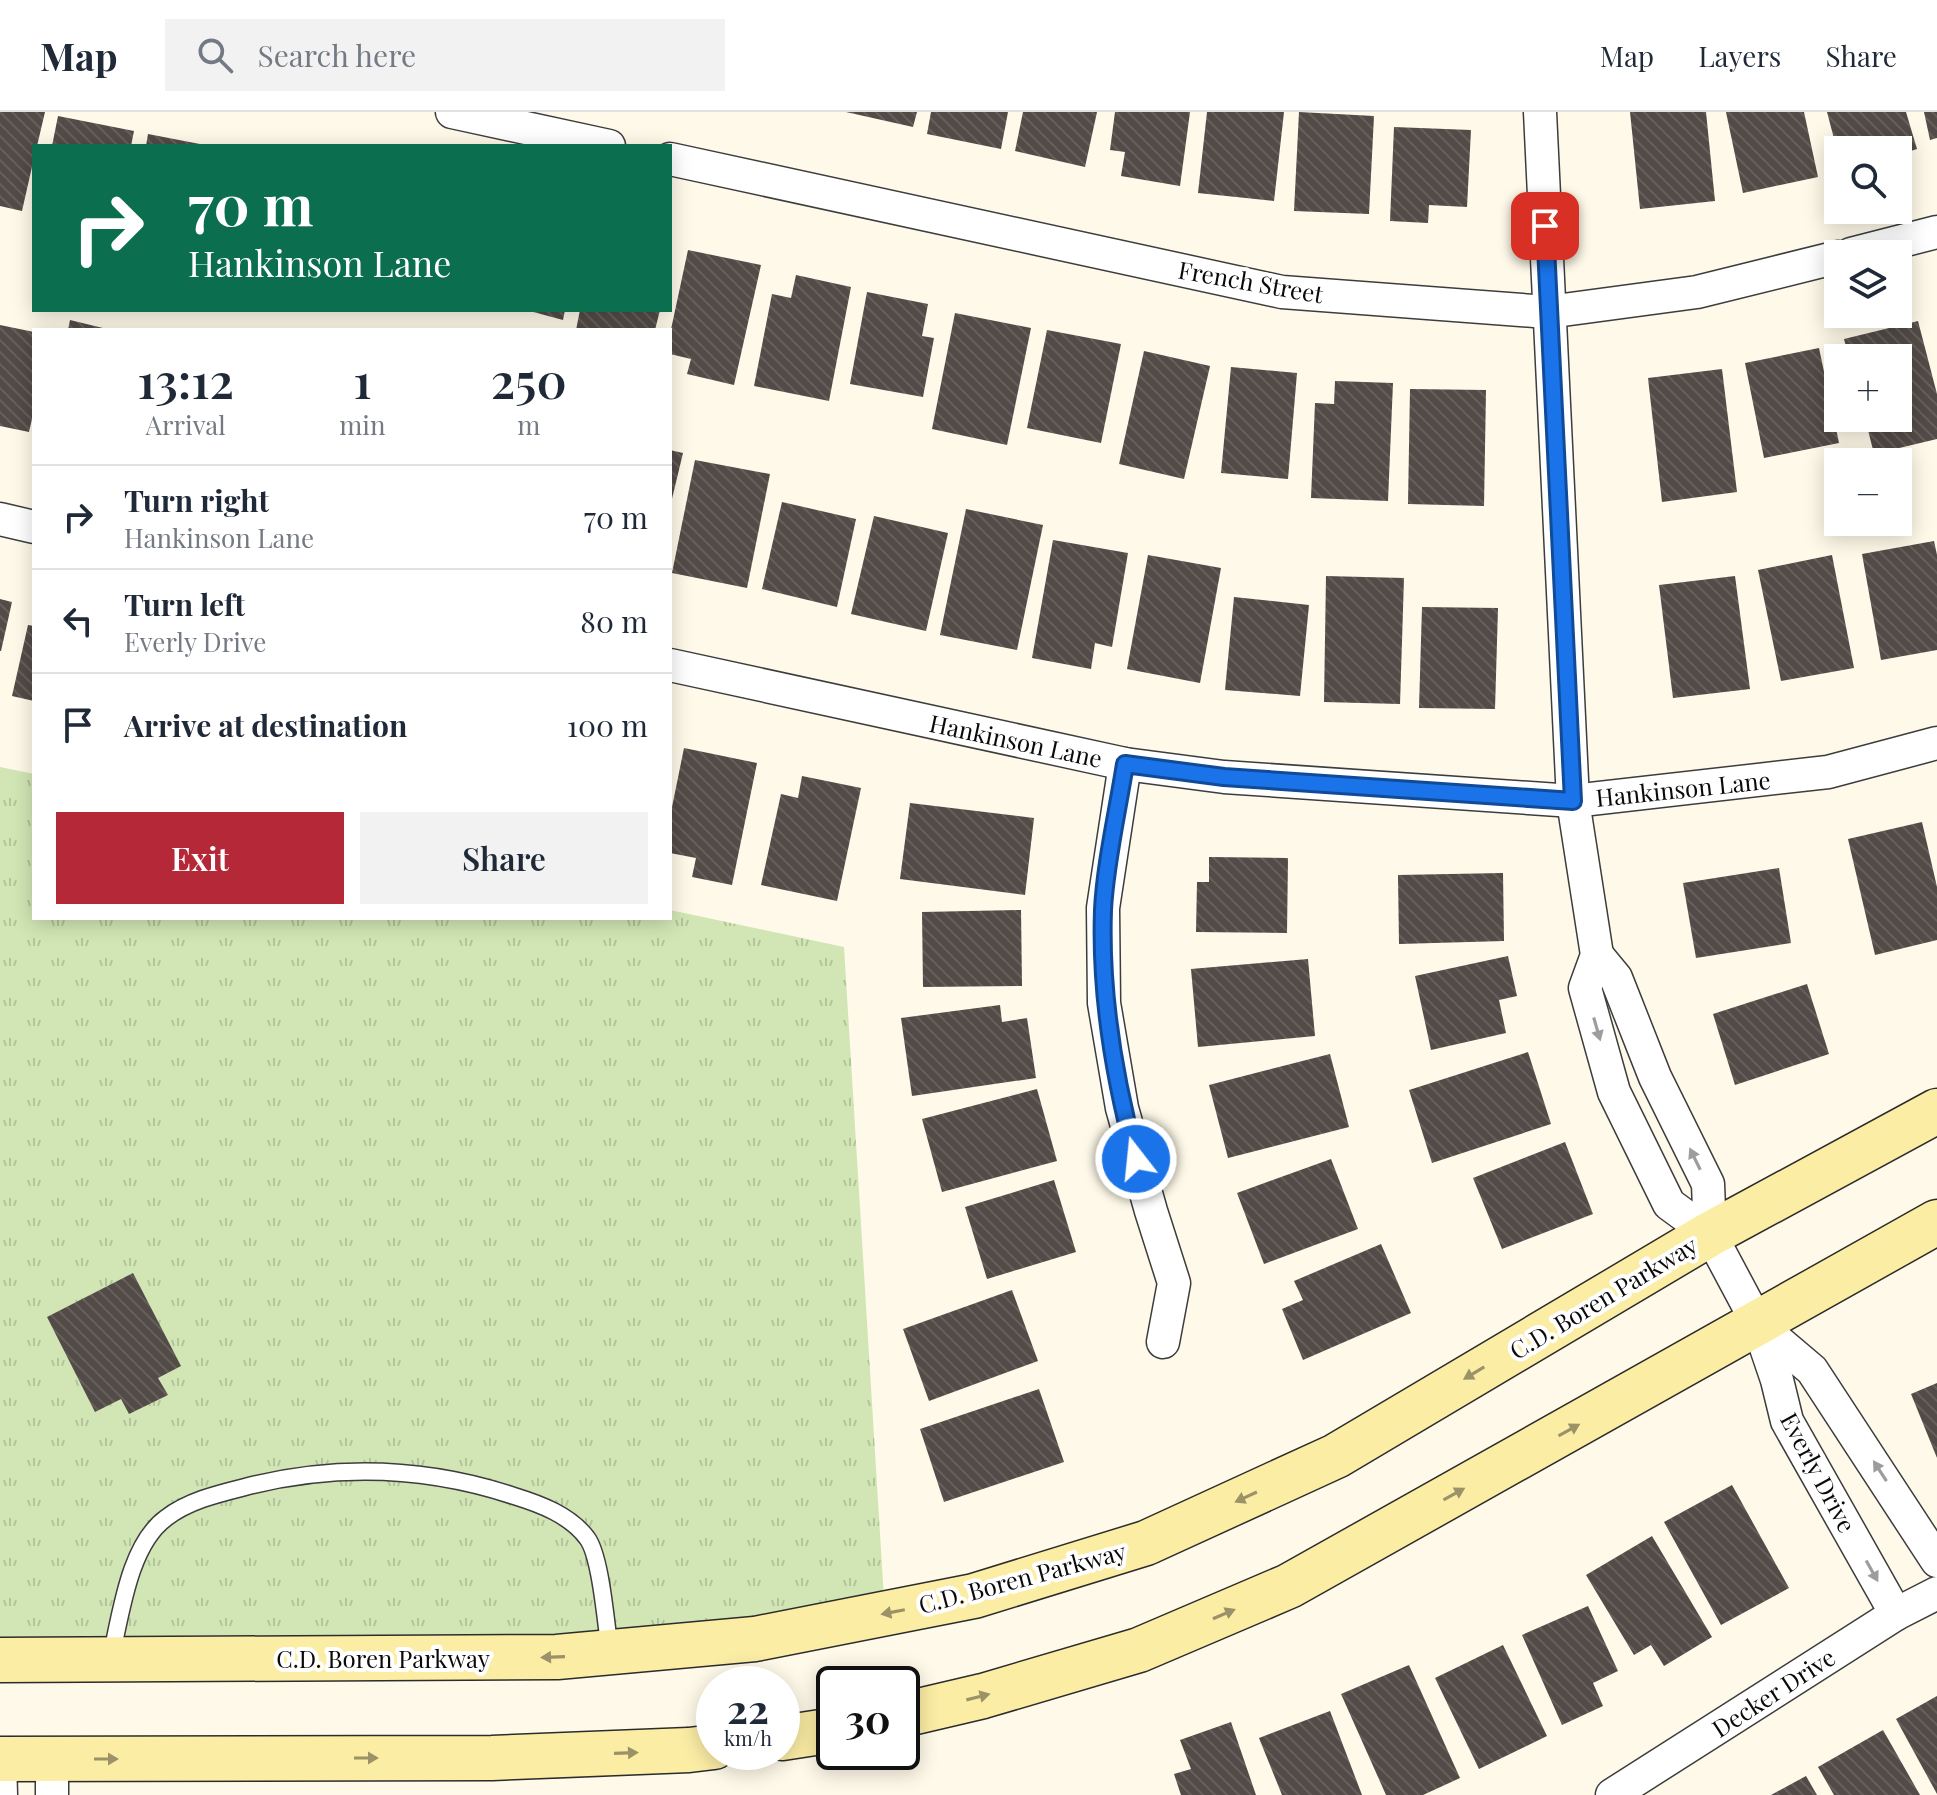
<!DOCTYPE html>
<meta charset="utf-8">
<style>
body{margin:0;font-family:"Playfair Display",serif;background:#f2f2f3;color:#1f2937;height:100vh;display:flex;flex-direction:column;font-size:30px;white-space:nowrap}
*{box-sizing:border-box;margin:0}
p{font-size:26px;color:#747a83}
.icon{flex:none;width:44px;height:44px;fill:none;stroke:currentColor;stroke-width:2;stroke-linecap:round;stroke-linejoin:round}
.map{position:relative;flex:1;overflow:hidden}
.drawer{position:absolute;left:32px;top:216px;width:640px;height:592px;display:flex;flex-direction:column;background:#fff;border-radius:0px;box-shadow:0 4px 20px #0003}
.drawer>*{flex:none}
.banner{position:absolute;left:32px;top:32px;width:640px;height:168px;border-radius:0px;box-shadow:0 4px 20px #0003;background:#0b6e4f;color:#fff;overflow:hidden}
.tools{position:absolute;left:1824px;top:24px;display:grid;gap:16px}
.tools a{display:grid;place-items:center;width:88px;height:88px;border-radius:0px;background:#fff;box-shadow:0 4px 20px #0003;font-size:40px}
.speed{position:absolute;left:696px;top:1554px;display:flex;gap:16px;font-size:40px;font-weight:700;text-align:center}
.speed>*{display:grid;place-content:center;width:104px;height:104px;border-radius:50%;background:#fff;box-shadow:0 4px 20px #0003;line-height:1}
.speed small{font-size:20px;font-weight:400}
.speed .limit{border:4px solid #111;border-radius:12px;background:#fff;color:#111}
.pin{position:absolute;display:grid;place-items:center;width:68px;height:68px;color:#fff;margin:-34px;border-radius:16px;box-shadow:0 4px 12px #0006}
.me{position:absolute;width:88px;margin:-44px;rotate:344deg;stroke-linejoin:round;filter:drop-shadow(0 0 6px #0008)}
.turn{display:flex;align-items:center;gap:28px;height:168px;padding:0 24px;font-size:36px}
.turn .icon{width:104px;height:104px;stroke-width:2.5}
.turn b{display:block;font-size:56px;line-height:68px}
.eta{display:flex;justify-content:space-evenly;align-items:center;height:136px;text-align:center}
.eta b{font-size:48px;font-weight:600;line-height:56px}
.button{display:flex;gap:16px;margin-top:auto;padding:16px 24px}
.button a{flex:1;height:92px;border-radius:0px;background:#b42837;color:#fff;font-size:32px;font-weight:600;line-height:92px;text-align:center}
.button a+a{background:#f2f2f3;color:#1f2937}
ul{padding:0;list-style:none}
li{display:flex;align-items:center;gap:24px;height:104px;padding:0 24px;border-top:2px solid #e0e1e3}
li div{flex:1}
li b{display:block;font-size:30px}
li em{font-style:normal}
header{display:flex;align-items:center;gap:48px;box-sizing:border-box;height:112px;padding:0 40px;background:#fff;border-bottom:2px solid #e0e1e3}
header strong{font-size:38px}
nav{display:flex;gap:44px;margin-inline-start:auto;font-size:28px}
.search{width:560px;height:72px;background:#f2f2f3;display:flex;align-items:center;gap:20px;box-sizing:border-box;padding:0 28px;border-radius:0px;color:#747a83;font-size:30px}
.map>svg:first-child{display:block}
</style>
<header>
<strong>Map</strong>
<div class="search"><svg class="icon" aria-label="search" viewBox="0 0 24 24"><circle cx="10" cy="10" r="6"/><path d="M15 15l6 6"/></svg>Search here</div>
<nav><a>Map</a><a>Layers</a><a>Share</a></nav>
</header>
<div class="map">
<svg width="1937" height="1683" viewBox="0 0 1937 1683">
<defs>
<pattern id="park-tufts" width="24" height="20" patternUnits="userSpaceOnUse" patternTransform="scale(2)"><rect width="24" height="20" fill="#d1e6b4"/><path d="M3 7l-1-3M5 7V3M7 7l1-3M15 17l-1-3M17 17v-4M19 17l1-3" fill="none" stroke="#b2c499"/></pattern>
<pattern id="building-back-hatch" width="6" height="6" patternUnits="userSpaceOnUse" patternTransform="scale(2)"><rect width="6" height="6" fill="#524b47"/><path d="M-1 5l2 2M0 0l6 6M5-1l2 2" fill="none" stroke="#66605d"/></pattern>
</defs>
<rect width="100%" height="100%" fill="#fef9e8"/>
<polygon fill="url(#park-tufts)" points="0,655 34,662 34,806 670,806 670,798 844,835 884,1487 690,1516 488,1525 218,1523 0,1528"/>
<g fill="url(#building-back-hatch)">
<polygon points="0,0 45,0 37,34 34,34 34,46 22,99 0,94"/>
<polygon points="846,0 917,0 913,15"/>
<polygon points="931,0 1008,0 1001,37 927,22"/>
<polygon points="1023,0 1097,0 1085,55 1015,39"/>
<polygon points="1115,0 1190,0 1180,74 1121,64 1125,40 1110,38"/>
<polygon points="1207,0 1284,0 1274,89 1198,81"/>
<polygon points="1299,0 1374,4 1369,102 1294,99"/>
<polygon points="1630,0 1706,0 1715,89 1640,97"/>
<polygon points="1726,0 1804,0 1818,65 1743,81"/>
<polygon points="1827,0 1906,0 1917,37 1898,43 1898,38 1837,38"/>
<polygon points="1924,0 1937,0 1937,26 1930,28"/>
<polygon points="58,4 134,19 131,34 52,34"/>
<polygon points="1394,15 1471,18 1467,95 1429,93 1428,111 1390,109"/>
<polygon points="148,22 205,33 204,34 146,34"/>
<polygon points="688,138 761,153 734,273 687,262 691,247 670,242 670,222"/>
<polygon points="796,163 851,175 829,289 754,274 772,182 791,186"/>
<polygon points="867,180 928,192 922,224 934,226 923,285 850,272"/>
<polygon points="526,198 565,198 563,208"/>
<polygon points="580,198 660,198 655,218 576,218"/>
<polygon points="955,201 1031,216 1007,333 932,317"/>
<polygon points="70,208 107,217 107,218 68,218"/>
<polygon points="1918,209 1937,282 1937,327 1874,342 1865,306 1898,306 1898,246 1849,246 1844,227"/>
<polygon points="0,213 34,220 34,298 29,320 0,314"/>
<polygon points="1047,218 1121,232 1101,331 1027,316"/>
<polygon points="1819,236 1839,331 1764,346 1745,251"/>
<polygon points="1144,239 1210,254 1184,367 1119,352"/>
<polygon points="1231,255 1297,261 1288,367 1221,361"/>
<polygon points="1722,257 1737,380 1662,390 1648,266"/>
<polygon points="1335,269 1393,271 1388,389 1311,386 1315,291 1334,292"/>
<polygon points="1410,277 1486,278 1484,394 1408,392"/>
<polygon points="670,338 683,341 671,391 670,391"/>
<polygon points="695,348 770,362 747,476 672,461"/>
<polygon points="782,390 856,407 837,495 762,477"/>
<polygon points="966,397 1043,413 1017,538 940,523"/>
<polygon points="874,404 948,421 926,519 851,502"/>
<polygon points="1053,428 1128,441 1112,535 1095,531 1091,557 1032,546"/>
<polygon points="1934,429 1937,443 1937,538 1881,548 1862,442"/>
<polygon points="1148,443 1221,456 1200,571 1127,557"/>
<polygon points="1832,443 1854,556 1781,569 1758,458"/>
<polygon points="1326,464 1404,466 1400,592 1324,590"/>
<polygon points="1735,464 1750,577 1673,586 1659,473"/>
<polygon points="1234,485 1309,493 1300,584 1225,578"/>
<polygon points="0,487 12,490 1,539 0,539"/>
<polygon points="1422,495 1498,496 1495,597 1419,596"/>
<polygon points="28,513 34,514 34,589 12,584"/>
<polygon points="684,636 757,651 732,773 692,765 696,746 670,741 670,705"/>
<polygon points="802,664 861,676 837,789 761,773 781,682 798,686"/>
<polygon points="910,691 1034,706 1025,783 900,767"/>
<polygon points="1922,710 1937,775 1937,828 1875,843 1848,727"/>
<polygon points="1209,745 1288,746 1287,821 1196,820 1197,770 1209,770"/>
<polygon points="1779,756 1791,831 1696,846 1683,771"/>
<polygon points="1503,761 1504,829 1399,832 1398,763"/>
<polygon points="1021,798 1022,874 923,875 922,800"/>
<polygon points="1508,844 1517,884 1499,888 1506,921 1431,938 1415,864"/>
<polygon points="1308,847 1315,924 1198,935 1191,857"/>
<polygon points="1807,872 1829,942 1735,973 1713,902"/>
<polygon points="1000,893 1002,910 1027,906 1036,966 912,984 901,906"/>
<polygon points="1528,940 1551,1012 1432,1051 1409,978"/>
<polygon points="1330,942 1349,1015 1228,1046 1209,973"/>
<polygon points="1037,977 1057,1049 942,1080 922,1007"/>
<polygon points="1565,1030 1593,1102 1502,1137 1473,1066"/>
<polygon points="1331,1047 1358,1117 1264,1152 1237,1081"/>
<polygon points="1054,1068 1076,1140 987,1167 965,1095"/>
<polygon points="1381,1132 1411,1201 1303,1248 1282,1197 1303,1188 1294,1169"/>
<polygon points="133,1161 181,1254 158,1266 168,1283 129,1302 121,1287 95,1300 47,1205"/>
<polygon points="1012,1178 1038,1249 929,1289 903,1217"/>
<polygon points="1937,1271 1937,1346 1911,1282"/>
<polygon points="1039,1277 1064,1350 944,1390 920,1317"/>
<polygon points="1732,1373 1789,1476 1721,1513 1664,1410"/>
<polygon points="1652,1424 1712,1525 1664,1554 1651,1533 1634,1543 1586,1463"/>
<polygon points="1588,1494 1618,1559 1593,1571 1603,1594 1562,1613 1522,1523"/>
<polygon points="1503,1533 1547,1624 1479,1657 1435,1566"/>
<polygon points="1409,1553 1460,1666 1423,1683 1386,1683 1341,1582"/>
<polygon points="1937,1584 1937,1682 1896,1607"/>
<polygon points="1330,1599 1362,1683 1282,1683 1259,1626"/>
<polygon points="1231,1610 1256,1683 1181,1683 1174,1662 1191,1657 1180,1628"/>
<polygon points="1883,1618 1920,1683 1834,1683 1818,1655"/>
<polygon points="1806,1664 1817,1683 1771,1683"/>
</g>
<g fill="none" stroke-linecap="round" stroke-linejoin="round">
<defs>
<path id="lane" d="M 111,1545 C 121,1502 129,1433 166,1406 C 188,1389 217,1382 245,1375 C 335,1352 426,1355 514,1384 C 540,1392 570,1403 587,1426 C 601,1444 606,1514 610,1539"/>
<g id="street">
<polyline points="452,0 609,34"/>
<polyline points="1540,0 1573,689 1597,843 1585,876 1614,980 1669,1092 1710,1122"/>
<polyline points="670,47 1282,180 1548,200 1697,180 1838,145"/>
<polyline points="1851,142 1937,120"/>
<polyline points="0,407 34,415"/>
<polyline points="670,553 1125,652 1224,665 1573,689 1828,660 1937,631"/>
<polyline points="1125,652 1103,796 1104,891 1122,996 1151,1099 1174,1171 1163,1230"/>
<polyline points="1597,843 1616,866 1655,965 1708,1072 1710,1122 1758,1212 1777,1268 1787,1309 1896,1502"/>
<polyline points="1760,1214 1812,1258 1937,1449"/>
<polyline points="0,1647 1,1683"/>
<polyline points="52,1647 52,1683"/>
<polyline points="1612,1683 1896,1502 1937,1481"/>
</g>
<g id="secondary">
<polyline points="0,1548 557,1545 755,1527 974,1484 1146,1431 1336,1344 1710,1122 1937,999"/>
<polyline points="902,1603 983,1584 1139,1538 1289,1474 1937,1110"/>
<polyline points="782,1626 834,1618"/>
<polyline points="0,1647 492,1646 689,1638 714,1635"/>
</g>
</defs>
<use href="#lane" stroke="#3d3d3d" stroke-width="19"/>
<use href="#street" stroke="#3d3d3d" stroke-width="35"/>
<use href="#secondary" stroke="#2c2c2c" stroke-width="47"/>
<use href="#lane" stroke="#fff" stroke-width="16"/>
<use href="#street" stroke="#fff" stroke-width="32"/>
<use href="#secondary" stroke="#fceda5" stroke-width="44"/>
</g>
<defs><path id="oneway-solid" d="M-6-.8H1V-3.2L6.5 0L1 3.2V.8H-6Z" transform="scale(2)"/></defs>
<g fill="#9d9d9d">
<use href="#oneway-solid" transform="translate(1597 917) rotate(74)"/>
<use href="#oneway-solid" transform="translate(1695 1047) rotate(-116)"/>
<use href="#oneway-solid" transform="translate(1880 1359) rotate(-123)"/>
<use href="#oneway-solid" transform="translate(1872 1459) rotate(61)"/>
</g>
<g fill="#9b9267">
<use href="#oneway-solid" transform="translate(1474 1261) rotate(149)"/>
<use href="#oneway-solid" transform="translate(1569 1318) rotate(-29)"/>
<use href="#oneway-solid" transform="translate(1454 1382) rotate(-29)"/>
<use href="#oneway-solid" transform="translate(1246 1385) rotate(155)"/>
<use href="#oneway-solid" transform="translate(893 1500) rotate(169)"/>
<use href="#oneway-solid" transform="translate(1224 1502) rotate(-23)"/>
<use href="#oneway-solid" transform="translate(553 1545) rotate(178)"/>
<use href="#oneway-solid" transform="translate(978 1585) rotate(-14)"/>
<use href="#oneway-solid" transform="translate(626 1641) rotate(-2)"/>
<use href="#oneway-solid" transform="translate(366 1646)"/>
<use href="#oneway-solid" transform="translate(106 1647)"/>
</g>
<g fill="none" stroke-linecap="round" stroke-linejoin="round">
<defs>
<path id="route" d="M 1136,1047 C 1114,966 1100,883 1103,798 C 1105,753 1118,697 1125,652 L 1224,665 L 1573,689 L 1545,114"/>
</defs>
<use href="#route" stroke="#114b97" stroke-width="20"/>
<use href="#route" stroke="#1a73e8" stroke-width="14"/>
</g>
<g text-anchor="middle" dominant-baseline="central" stroke-width="8" stroke-linejoin="round" paint-order="stroke">
<g font-size="24" fill="#0a0a0a" stroke="#fff">
<text transform="translate(1251 169) rotate(10)">French Street</text>
<text transform="translate(1016 628) rotate(12)">Hankinson Lane</text>
<text transform="translate(1683 676) rotate(-6)">Hankinson Lane</text>
<text transform="translate(1603 1185) rotate(-31)">C.D. Boren Parkway</text>
<text transform="translate(1819 1360) rotate(62)">Everly Drive</text>
<text transform="translate(1022 1465) rotate(-15)">C.D. Boren Parkway</text>
<text x="383" y="1546">C.D. Boren Parkway</text>
<text transform="translate(1773 1580) rotate(-33)">Decker Drive</text>
</g>
</g>
</svg>
<div class="tools">
<a><svg class="icon" aria-label="search" viewBox="0 0 24 24"><circle cx="10" cy="10" r="6"/><path d="M15 15l6 6"/></svg></a>
<a><svg class="icon" aria-label="layers" viewBox="0 0 24 24"><path d="M12 4l9 5-9 5-9-5zM3 14l9 5 9-5"/></svg></a>
<a>+</a>
<a>−</a>
</div>
<div class="speed"><div>22<small>km/h</small></div><div class="limit">30</div></div>
<div class="pin" style="left:1545px;top:114px;background:#d93025"><svg class="icon" aria-label="arrive" viewBox="0 0 24 24"><path d="M6 21V4h12l-3 4 3 4H6"/></svg></div>
<svg class="me" style="left:1136px;top:1047px" viewBox="-20 -20 40 40"><circle r="17" fill="#1a73e8" stroke="#fff" stroke-width="3"/><path d="M0-11L8 9 0 5-8 9z" fill="#fff"/></svg>
<div class="banner">
<div class="turn"><svg class="icon" aria-label="right" viewBox="0 0 24 24"><path d="M7 20v-9h11M14 6l5 5-5 5"/></svg><div><b>70 m</b>Hankinson Lane</div></div>
</div>
<section class="drawer">
<div class="eta">
<div><b>13:12</b><p>Arrival</p></div>
<div><b>1</b><p>min</p></div>
<div><b>250</b><p>m</p></div>
</div>
<ul>
<li><svg class="icon" aria-label="right" viewBox="0 0 24 24"><path d="M7 20v-9h11M14 6l5 5-5 5"/></svg><div><b>Turn right</b><p>Hankinson Lane</p></div><em>70 m</em></li>
<li><svg class="icon" aria-label="left" viewBox="0 0 24 24"><path d="M17 20v-9H6M10 6l-5 5 5 5"/></svg><div><b>Turn left</b><p>Everly Drive</p></div><em>80 m</em></li>
<li><svg class="icon" aria-label="arrive" viewBox="0 0 24 24"><path d="M6 21V4h12l-3 4 3 4H6"/></svg><div><b>Arrive at destination</b></div><em>100 m</em></li>
</ul>
<div class="button"><a>Exit</a><a>Share</a></div>
</section>
</div>
